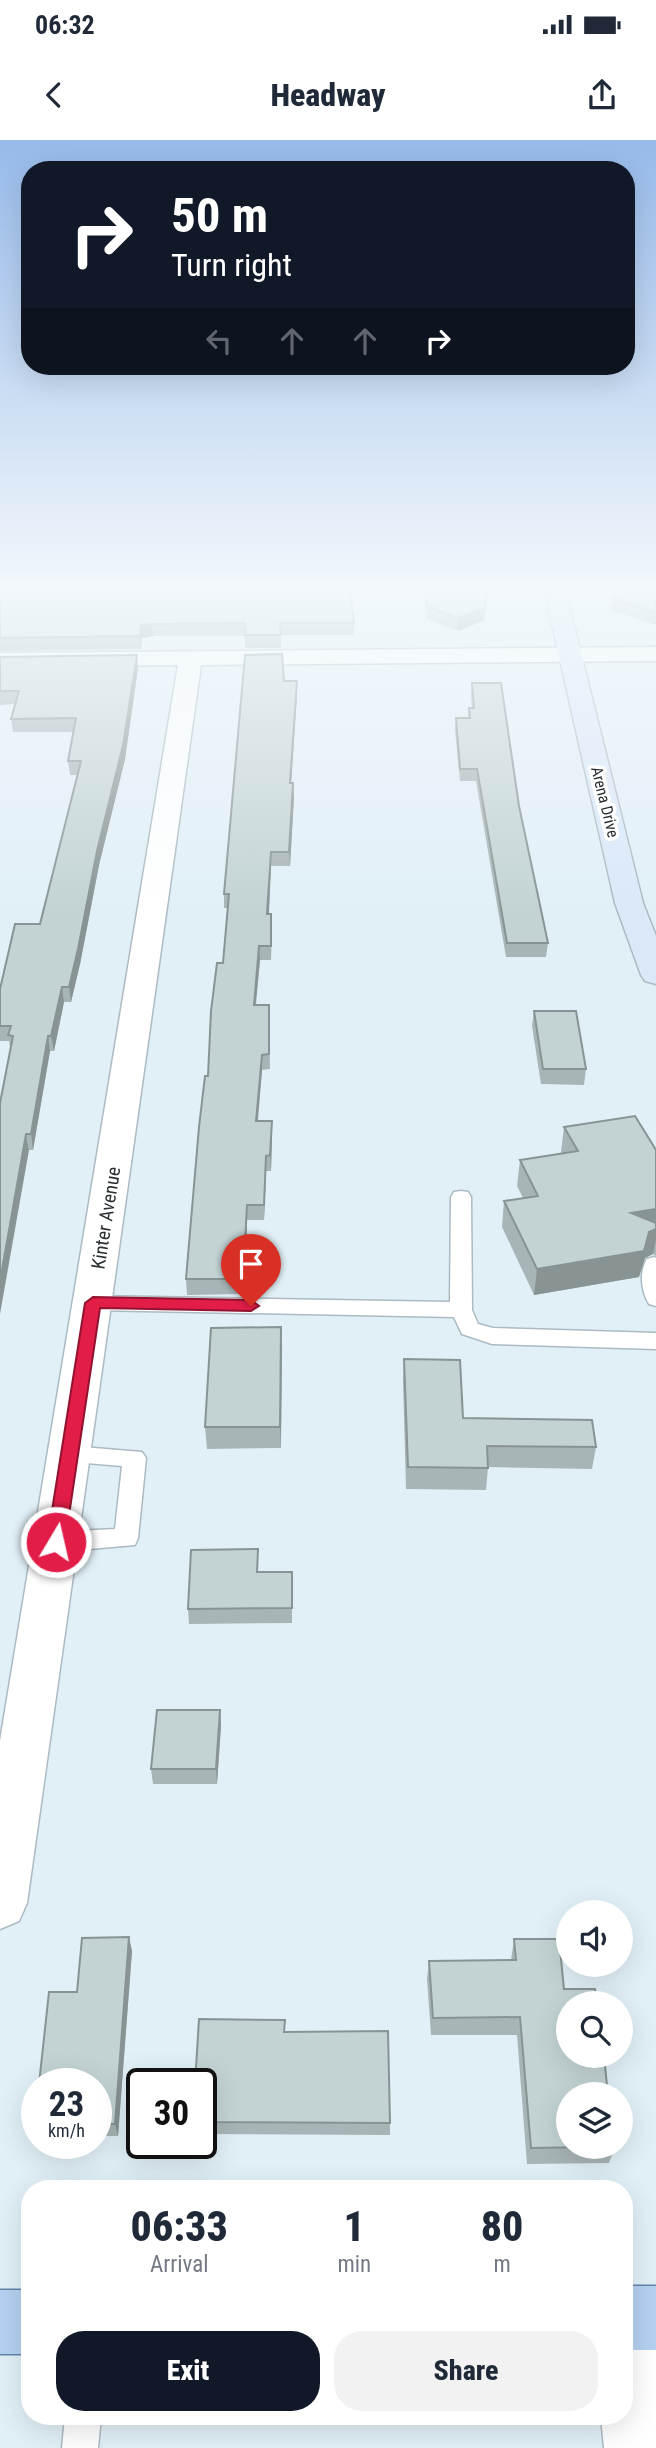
<!DOCTYPE html>
<style>
body{margin:0;font-family:"Roboto Condensed",sans-serif;background:#f2f2f3;color:#1f2937;height:100vh;display:flex;flex-direction:column;font-size:26px;white-space:nowrap}
*{box-sizing:border-box;margin:0}
p{font-size:23px;color:#747a83}
.icon{flex:none;width:38px;height:38px;fill:none;stroke:currentColor;stroke-width:2;stroke-linecap:round;stroke-linejoin:round}
.map{position:relative;flex:1;overflow:hidden}
.details{position:absolute;left:21px;top:2040px;width:612px;height:245px;display:flex;flex-direction:column;background:#fff;border-radius:28px;box-shadow:0 7px 28px #0002}
.details>*{flex:none}
.guide{position:absolute;left:21px;top:21px;width:614px;height:214px;border-radius:28px;box-shadow:0 7px 28px #0002;background:#111827;color:#fff;overflow:hidden}
.fabs{position:absolute;left:556px;top:1760px;display:grid;gap:14px}
.fabs a{display:grid;place-items:center;width:77px;height:77px;border-radius:50%;background:#fff;box-shadow:0 7px 28px #0002;font-size:35px}
.speed{position:absolute;left:21px;top:1928px;display:flex;gap:14px;font-size:35px;font-weight:700;text-align:center}
.speed>*{display:grid;place-content:center;width:91px;height:91px;border-radius:50%;background:#fff;box-shadow:0 7px 28px #0002;line-height:1}
.speed small{font-size:18px;font-weight:400}
.speed .limit{border:4px solid #111;border-radius:10px;background:#fff;color:#111}
.pin{position:absolute;display:grid;place-items:center;width:60px;height:60px;color:#fff;margin:-72px -30px;border-radius:50% 50% 50% 0;rotate:-45deg;box-shadow:0 0 7px #0007}
.pin .icon{rotate:45deg}
.me{position:absolute;width:77px;margin:-38px;rotate:9deg;stroke-linejoin:round;filter:drop-shadow(0 0 5px #0008)}
.turn{display:flex;align-items:center;gap:24px;height:147px;padding:0 35px;font-size:32px}
.turn .icon{width:91px;height:91px;stroke-width:2.5}
.turn b{display:block;font-size:49px;line-height:60px}
.lanes{display:flex;align-items:center;height:66px;padding:0 35px;background:#0003;justify-content:center;gap:35px;direction:ltr}
.lanes .off{opacity:.35}
.eta{display:flex;justify-content:space-evenly;align-items:center;height:119px;text-align:center}
.eta b{font-size:42px;font-weight:800;line-height:49px}
.button{display:flex;gap:14px;margin-top:auto;padding:14px 35px}
.button a{flex:1;height:80px;border-radius:28px;background:#111827;color:#fff;font-size:28px;font-weight:800;line-height:80px;text-align:center}
.button a+a{background:#f2f2f3;color:#1f2937}
.status{display:flex;justify-content:space-between;align-items:center;height:49px;padding:0 35px;background:#fff;direction:ltr}
.status svg{height:19px;fill:currentColor}
header{display:flex;justify-content:space-between;align-items:center;height:91px;padding:0 35px;background:#fff;font-size:32px;font-weight:800}
.map>svg:first-child{display:block}
</style>
<div class="status"><b>06:32</b><svg viewBox="0 0 49 12"><path d="M0 12V9h3v3zM5 12V6h3v6zM10 12V3h3v9zM15 12V0h3v12zM26 1h20v11H26zM47 4h2v5h-2z"/></svg></div>
<header><svg class="icon" aria-label="back" viewBox="0 0 24 24"><path d="M15 5l-7 7 7 7"/></svg>Headway<svg class="icon" aria-label="share" viewBox="0 0 24 24"><path d="M12 15V3M7 8l5-5 5 5M5 13v7h14v-7"/></svg></header>
<div class="map">
<svg width="656" height="2308" viewBox="0 0 656 2308">
<rect width="100%" height="100%" fill="#e1f0f7"/>
<g fill="none" stroke-linecap="round" stroke-linejoin="round">
<defs>
<g id="service">
<polygon points="461,1051 468,1052 471,1057 472,1170 478,1184 493,1188 656,1193 656,1209 492,1204 462,1194 454,1177 93,1170 86,1168 82,1163 86,1158 93,1156 450,1162 451,1057 454,1052"/>
<path d="M 654,1117 L 656,1118 L 656,1166 L 649,1164 C 641,1151 639,1132 647,1119 Z"/>
<polygon points="70,1306 142,1312 146,1318 138,1398 135,1405 56,1412 47,1409 44,1402 47,1395 56,1392 115,1389 122,1326 62,1321 58,1315 62,1309"/>
<polygon points="65,2277 101,2277 98,2308 62,2308"/>
</g>
<g id="minor">
<polygon points="656,507 656,521 201,525 27,1763 19,1781 0,1789 0,1601 178,525 0,527 0,513"/>
<polygon points="625,2161 648,2170 656,2190 656,2308 604,2308 601,2277 625,2277"/>
</g>
<polygon id="secondary" points="543,445 564,445 643,763 656,796 656,844 645,841 641,835 615,763"/>
<g id="primary">
<rect x="625" y="2146" width="31" height="64"/>
<rect x="0" y="2150" width="30" height="64"/>
</g>
</defs>
<use href="#service" stroke="#acbac1" stroke-width="3"/>
<use href="#minor" stroke="#acbac1" stroke-width="3"/>
<use href="#secondary" stroke="#acbac1" stroke-width="3"/>
<use href="#primary" stroke="#6484a8" stroke-width="3"/>
<use href="#service" fill="#fff" fill-rule="evenodd"/>
<use href="#minor" fill="#fff" fill-rule="evenodd"/>
<use href="#secondary" fill="#dae8f8" fill-rule="evenodd"/>
<use href="#primary" fill="#b5d1f1" fill-rule="evenodd"/>
</g>
<g fill="#a8b5b6">
<polygon points="0,445 354,483 354,495 281,495 281,508 245,508 245,496 153,496 142,498 141,509 0,511"/>
<polygon points="425,445 489,445 484,480 458,491 426,479"/>
<polygon points="656,445 656,485 611,470 613,458"/>
<polygon points="0,517 138,528 125,619 99,725 80,824 71,862 64,862 54,911 50,911 33,1010 29,1010 9,901 0,901 0,849 40,784 77,635 70,635 68,621 74,592 13,592 11,579 15,564 0,565"/>
<polygon points="284,541 297,541 297,554 291,643 294,657 290,726 271,726 269,774 272,788 271,820 260,820 256,865 269,865 270,929 262,930 258,981 272,981 271,1031 266,1031 264,1080 247,1080 244,1154 187,1155 186,1139 208,936 223,823 228,768 224,768 224,754"/>
<polygon points="472,543 519,666 548,803 546,817 506,817 476,641 460,641 455,590 456,578 468,578 469,568 472,568 471,555"/>
<polygon points="534,871 586,929 584,945 541,944 532,886"/>
<polygon points="564,987 656,1010 656,1116 653,1114 645,1118 639,1137 534,1155 502,1087 504,1061 523,1058 517,1046 520,1020 562,1014 561,1012"/>
<polygon points="281,1187 281,1308 207,1309 205,1287"/>
<polygon points="404,1219 463,1278 596,1307 592,1329 488,1327 486,1350 406,1349 403,1241"/>
<polygon points="258,1425 258,1432 292,1432 292,1483 189,1484 188,1469"/>
<polygon points="220,1570 221,1585 217,1644 153,1644 151,1629"/>
<polygon points="514,1799 564,1849 615,2007 609,2023 527,2024 517,1895 431,1895 427,1839 429,1821 511,1820"/>
<polygon points="132,1811 118,1996 96,1996 96,1944 77,1852"/>
<polygon points="285,1880 285,1892 390,1983 390,1995 201,1994 201,1944"/>
</g>
<g fill="#889494">
<polygon points="488,445 484,480 458,491 458,478"/>
<polygon points="152,484 153,496 142,498 141,509 140,496 141,485"/>
<polygon points="137,515 138,528 125,619 99,725 80,824 71,862 69,847"/>
<polygon points="297,541 297,554 290,657 290,643"/>
<polygon points="293,643 294,657 290,726 289,712"/>
<polygon points="271,712 271,726 268,788 267,774"/>
<polygon points="259,806 260,820 254,879 254,865"/>
<polygon points="62,847 64,862 54,911 51,896"/>
<polygon points="48,896 50,911 33,1010 31,994"/>
<polygon points="262,915 262,930 256,997 256,981"/>
<polygon points="272,981 272,997 271,1031 270,1015"/>
<polygon points="26,994 29,1010 0,1174 0,1141"/>
<polygon points="266,1016 266,1031 264,1080 264,1065"/>
<polygon points="247,1065 247,1080 244,1154 243,1139"/>
<polygon points="656,1069 656,1100 653,1114 645,1118 639,1137 534,1155 537,1129 631,1073"/>
<polygon points="281,1187 282,1209 281,1308 280,1287"/>
<polygon points="220,1570 221,1585 217,1644 216,1629"/>
<polygon points="129,1797 132,1811 118,1996 115,1984"/>
</g>
<g fill="#c3d3d4" stroke="#889494" stroke-width="2">
<polygon points="0,445 341,445 350,452 354,483 280,483 281,495 245,495 245,483 152,484 141,485 140,496 0,498"/>
<polygon points="426,445 488,445 485,468 458,478 426,466"/>
<polygon points="621,445 656,445 656,473 613,458"/>
<polygon points="282,514 284,541 297,541 290,643 293,643 289,712 271,712 267,774 271,774 271,806 259,806 254,865 269,865 269,914 262,915 256,981 272,981 270,1015 266,1016 264,1065 247,1065 243,1139 186,1139 199,987 205,936 208,936 211,871 217,823 223,823 229,754 224,754 245,515"/>
<polygon points="137,515 123,605 97,711 78,809 69,847 62,847 51,896 48,896 31,994 26,994 0,1141 0,963 13,896 8,895 11,886 0,886 0,849 15,784 40,784 81,621 68,621 76,578 11,579 19,551 0,551 0,517"/>
<polygon points="472,543 501,543 519,666 548,803 507,803 477,629 460,629 456,578 470,578 469,568 474,568"/>
<polygon points="534,871 576,871 586,929 543,929"/>
<polygon points="635,976 656,1010 656,1069 631,1073 656,1083 656,1089 649,1092 644,1111 537,1129 504,1061 538,1056 520,1020 578,1011 564,987"/>
<polygon points="281,1187 280,1287 205,1287 211,1188"/>
<polygon points="404,1219 460,1220 463,1278 592,1280 596,1307 487,1306 488,1328 408,1327"/>
<polygon points="258,1409 257,1432 292,1432 292,1468 188,1469 191,1410"/>
<polygon points="157,1570 220,1570 216,1629 151,1629"/>
<polygon points="129,1797 115,1984 96,1984 96,1944 39,1944 49,1852 77,1852 82,1798"/>
<polygon points="514,1799 559,1799 564,1849 595,1849 597,1864 569,1864 569,1916 604,1916 608,1955 569,1955 569,2007 585,2007 531,2008 520,1877 433,1878 429,1821 516,1820"/>
<polygon points="199,1879 285,1880 284,1892 388,1891 390,1983 201,1982 201,1944 195,1944"/>
<polygon points="37,1964 37,1985 34,1985"/>
</g>
<linearGradient id="sky" x2="0" y2="1"><stop stop-color="#97baea"/><stop offset="0.58" stop-color="#f2f8fb"/><stop offset="1" stop-color="#f2f8fb" stop-opacity="0"/></linearGradient>
<rect width="656" height="769" fill="url(#sky)"/>
<polygon fill="#e11d48" stroke="#92132f" stroke-width="2" points="93,1157 251,1160 259,1166 251,1171 100,1168 65,1402 63,1408 56,1410 49,1408 47,1402 85,1163"/>
<g text-anchor="middle" dominant-baseline="central" stroke-width="7" stroke-linejoin="round" paint-order="stroke">
<g font-size="16" fill="#292f31" stroke="#fff">
<text transform="translate(605 662) rotate(76)">Arena Drive</text>
</g>
<g font-size="19" fill="#292f31" stroke="#fff">
<text transform="translate(106 1078) rotate(-81)">Kinter Avenue</text>
</g>
</g>
</svg>
<div class="fabs">
<a><svg class="icon" aria-label="sound" viewBox="0 0 24 24"><path d="M4 9h4l5-4v14l-5-4H4zM17 9q2 3 0 6"/></svg></a>
<a><svg class="icon" aria-label="search" viewBox="0 0 24 24"><circle cx="10" cy="10" r="6"/><path d="M15 15l6 6"/></svg></a>
<a><svg class="icon" aria-label="layers" viewBox="0 0 24 24"><path d="M12 4l9 5-9 5-9-5zM3 14l9 5 9-5"/></svg></a>
</div>
<div class="speed"><div>23<small>km/h</small></div><div class="limit">30</div></div>
<div class="pin" style="left:251px;top:1166px;background:#d93025"><svg class="icon" aria-label="arrive" viewBox="0 0 24 24"><path d="M6 21V4h12l-3 4 3 4H6"/></svg></div>
<svg class="me" style="left:56px;top:1402px" viewBox="-20 -20 40 40"><circle r="17" fill="#e11d48" stroke="#fff" stroke-width="3"/><path d="M0-11L8 9 0 5-8 9z" fill="#fff"/></svg>
<div class="guide">
<div class="turn"><svg class="icon" aria-label="right" viewBox="0 0 24 24"><path d="M7 20v-9h11M14 6l5 5-5 5"/></svg><div><b>50 m</b>Turn right</div></div>
<div class="lanes"><svg class="icon off" aria-label="left" viewBox="0 0 24 24"><path d="M17 20v-9H6M10 6l-5 5 5 5"/></svg><svg class="icon off" aria-label="ahead" viewBox="0 0 24 24"><path d="M12 20V5M6 11l6-6 6 6"/></svg><svg class="icon off" aria-label="ahead" viewBox="0 0 24 24"><path d="M12 20V5M6 11l6-6 6 6"/></svg><svg class="icon" aria-label="right" viewBox="0 0 24 24"><path d="M7 20v-9h11M14 6l5 5-5 5"/></svg></div>
</div>
<section class="details">
<div class="eta">
<div><b>06:33</b><p>Arrival</p></div>
<div><b>1</b><p>min</p></div>
<div><b>80</b><p>m</p></div>
</div>
<div class="button"><a>Exit</a><a>Share</a></div>
</section>
</div>
